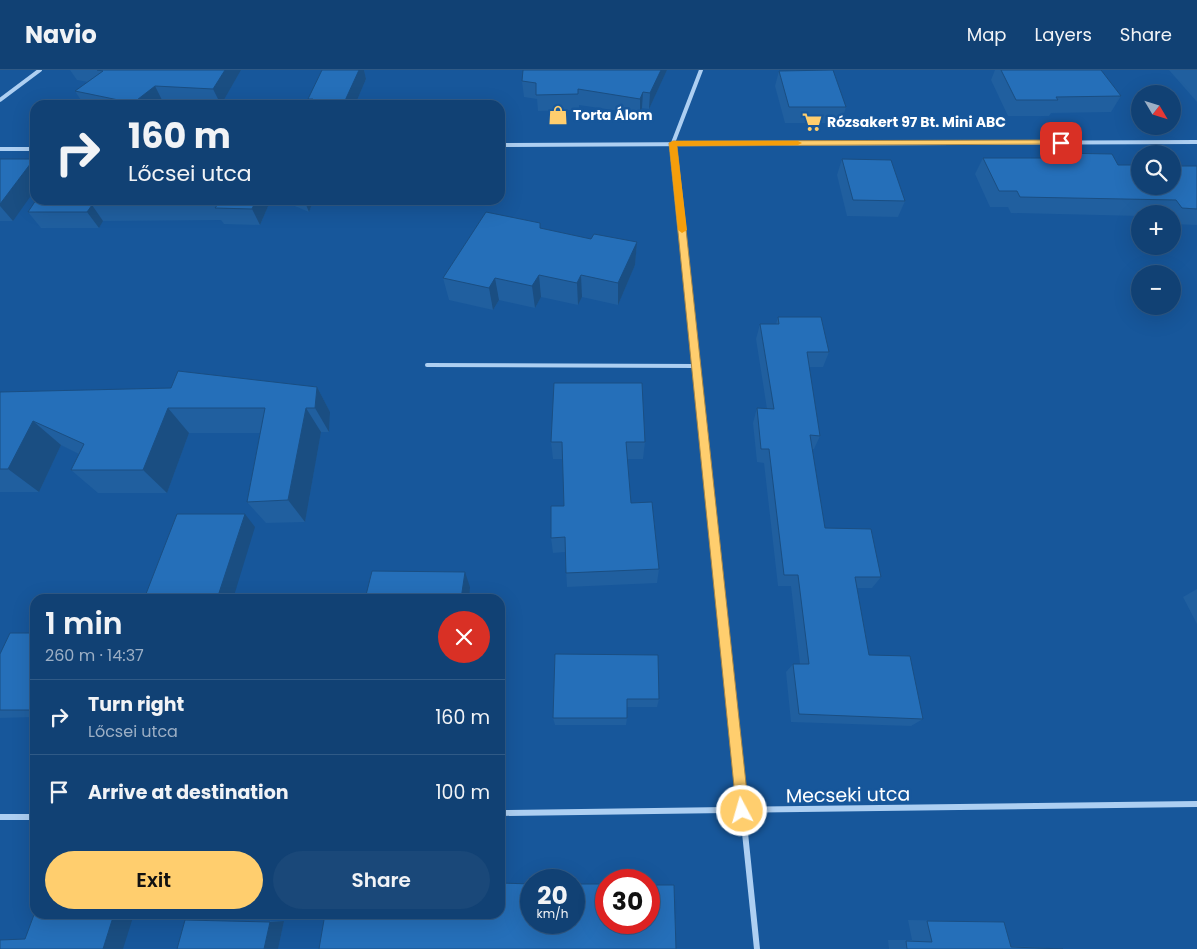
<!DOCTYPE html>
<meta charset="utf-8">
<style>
body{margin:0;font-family:Poppins,sans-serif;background:#1a4879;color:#f1f3f6;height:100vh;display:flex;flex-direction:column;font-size:19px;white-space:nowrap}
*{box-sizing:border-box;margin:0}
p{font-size:16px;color:#9cafc5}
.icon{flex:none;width:28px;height:28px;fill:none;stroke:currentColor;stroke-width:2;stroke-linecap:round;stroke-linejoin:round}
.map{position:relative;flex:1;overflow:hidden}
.details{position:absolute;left:30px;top:524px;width:475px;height:325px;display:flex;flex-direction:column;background:#114174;border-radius:15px;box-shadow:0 5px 20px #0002,0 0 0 1px #305a86}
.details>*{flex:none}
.banner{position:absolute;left:30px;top:30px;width:475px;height:105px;border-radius:15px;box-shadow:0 5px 20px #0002,0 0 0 1px #305a86;background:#114174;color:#f1f3f6;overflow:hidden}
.needle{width:32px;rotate:128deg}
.controls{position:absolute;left:1131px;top:15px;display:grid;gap:10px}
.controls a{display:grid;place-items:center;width:50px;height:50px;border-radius:50%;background:#114174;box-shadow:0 5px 20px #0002,0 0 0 1px #305a86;font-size:25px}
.speed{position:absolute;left:520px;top:799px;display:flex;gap:10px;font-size:25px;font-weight:700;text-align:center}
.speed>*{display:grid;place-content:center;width:65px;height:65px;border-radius:50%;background:#114174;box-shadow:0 5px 20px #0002,0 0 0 1px #305a86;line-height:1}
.speed small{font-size:12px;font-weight:400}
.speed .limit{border:8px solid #d22;background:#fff;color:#111}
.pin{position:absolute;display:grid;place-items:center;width:42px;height:42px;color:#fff;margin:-21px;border-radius:10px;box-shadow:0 2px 8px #0006}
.me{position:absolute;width:55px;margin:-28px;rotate:354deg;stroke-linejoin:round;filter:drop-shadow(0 0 4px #0008)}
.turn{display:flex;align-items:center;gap:18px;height:105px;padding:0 15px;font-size:22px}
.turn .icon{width:65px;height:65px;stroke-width:2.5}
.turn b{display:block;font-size:35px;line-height:42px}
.round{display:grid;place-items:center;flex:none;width:52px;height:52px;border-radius:26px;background:#1a4879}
.summary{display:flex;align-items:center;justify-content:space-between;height:85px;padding:0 15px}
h1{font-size:30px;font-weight:600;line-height:38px}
.primary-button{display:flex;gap:10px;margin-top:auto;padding:10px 15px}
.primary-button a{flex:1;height:58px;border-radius:30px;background:#ffce6e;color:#111;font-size:20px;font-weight:600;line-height:58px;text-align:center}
.primary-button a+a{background:#1a4879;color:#f1f3f6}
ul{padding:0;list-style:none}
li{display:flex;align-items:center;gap:15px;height:75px;padding:0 15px;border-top:1px solid #305a86}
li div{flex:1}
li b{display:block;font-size:19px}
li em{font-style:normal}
header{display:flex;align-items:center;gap:30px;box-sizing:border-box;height:70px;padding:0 25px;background:#114174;border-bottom:1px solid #305a86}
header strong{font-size:24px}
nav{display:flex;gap:28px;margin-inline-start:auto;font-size:18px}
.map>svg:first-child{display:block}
</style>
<header>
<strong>Navio</strong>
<nav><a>Map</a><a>Layers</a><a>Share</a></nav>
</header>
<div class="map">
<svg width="1197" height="879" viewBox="0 0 1197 879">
<rect width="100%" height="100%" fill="#17579b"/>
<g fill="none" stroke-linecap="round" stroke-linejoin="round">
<polyline stroke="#adcff2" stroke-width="4" points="427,295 696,296"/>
<g stroke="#adcff2" stroke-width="4">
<polyline points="0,30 40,0"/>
<polyline points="688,217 673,73 701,0"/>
</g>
<polyline stroke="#adcff2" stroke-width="4.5" points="688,216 718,503"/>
<g stroke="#adcff2" stroke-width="6">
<polyline points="718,501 757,879"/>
<polyline points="500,743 1197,734"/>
<polyline points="0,747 35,747"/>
</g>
<g fill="#adcff2" fill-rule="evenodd">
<polygon points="1197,70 1197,74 500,77 500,73"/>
<rect x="0" y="77" width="35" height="4"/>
</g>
</g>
<g fill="#205f9f">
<polygon points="70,0 241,0 221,35 163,32 159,35 84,35 75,21 88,12 77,10"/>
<polygon points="322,0 364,0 366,9 355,35 310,35 308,29"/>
<polygon points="667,0 649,39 642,38 640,44 579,35 579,40 538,41 537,29 524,27 522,11"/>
<polygon points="995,0 1101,0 1121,26 1111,42 1051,43 1049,46 1008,46 991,10"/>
<polygon points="1169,0 1197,0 1197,32"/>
<polygon points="779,1 846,37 841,53 785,53 775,16"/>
<polygon points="1056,83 1118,95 1197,96 1197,155 1172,154 1172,144 1140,144 1140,146 1011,143 1008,137 990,137 975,104 983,88 1053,88"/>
<polygon points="0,89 13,151 0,151"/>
<polygon points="842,89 905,131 898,147 847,146 837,105"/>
<polygon points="36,130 356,130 356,134 312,134 309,142 290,134 269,134 260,155 224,154 221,150 103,151 99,158 41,158 28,142"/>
<polygon points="540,158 591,169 637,172 635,195 618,235 582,227 578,235 541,227 535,238 499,230 493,240 449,230 443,208"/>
<polygon points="778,247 829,282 823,297 809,297 820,366 814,379 812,379 825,458 881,507 872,518 857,518 869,585 923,649 911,656 791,652 786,602 793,594 800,594 791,516 778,516 764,393 757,392 753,353 757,338 767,339 756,269 760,254 776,254"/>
<polygon points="317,317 330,342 329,362 321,362 305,452 266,453 247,432 260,363 189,363 167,423 98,423 71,400 79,384 61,375 39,422 0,422 0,322"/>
<polygon points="551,372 645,372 643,389 628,389 631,433 659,499 657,513 567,517 565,482 553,483 551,468 564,436 563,389 553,389"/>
<polygon points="1197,519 1197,554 1183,527"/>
<polygon points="35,563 35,647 0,648 0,584"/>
<polygon points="555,584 659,629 657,637 627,637 627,648 626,655 555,655 553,648"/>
<polygon points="185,850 202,850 284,851 278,879 177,879"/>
<polygon points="908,850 1004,852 1010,876 1035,877 1063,879 889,879 888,870 912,870"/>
</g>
<g fill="#1a4e82">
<polygon points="225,0 241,0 221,35 213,19"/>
<polygon points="359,0 364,0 366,9 355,35 343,35"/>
<polygon points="661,0 667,0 649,39 650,23"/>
<polygon points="155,16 163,32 159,35 134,35 133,33"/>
<polygon points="643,22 642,38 640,44 640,29"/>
<polygon points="34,89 35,90 35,120 13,151 0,136 0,134"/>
<polygon points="256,130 267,130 269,134 260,155 252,139"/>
<polygon points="304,130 311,130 312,134 309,142"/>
<polygon points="92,135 103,151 99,158 87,142"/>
<polygon points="637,172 635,195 618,235 618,213"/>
<polygon points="539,205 541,227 535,238 532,216"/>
<polygon points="581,205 582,227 578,235 577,213"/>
<polygon points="495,208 499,230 493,240 489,218"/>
<polygon points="317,317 330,342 329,362 315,338"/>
<polygon points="168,338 189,363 167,423 143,400"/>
<polygon points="306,338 321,362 305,452 288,430"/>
<polygon points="33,351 61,375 39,422 8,399"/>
<polygon points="245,444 255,457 233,529 217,529"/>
<polygon points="465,502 470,517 469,529 461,529"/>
<polygon points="114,844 134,844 123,879 103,879"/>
<polygon points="284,851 278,879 264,879 270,852"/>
</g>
<g fill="#256fb9" stroke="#1a4e82">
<polygon points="97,0 225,0 213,19 155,16 133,33 75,21 103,1"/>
<polygon points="322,0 359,0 343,35 311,35 313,29 308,29"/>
<polygon points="523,0 661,0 650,23 643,22 640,29 578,19 578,24 536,25 536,13 522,11"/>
<polygon points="833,0 846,37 789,37 779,1"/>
<polygon points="1001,0 1101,0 1121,26 1056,27 1058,30 1016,30"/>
<polygon points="1056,83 1112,84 1118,95 1140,95 1140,116 1172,116 1172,96 1197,96 1197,139 1182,138 1176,130 1020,127 1017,121 999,121 983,88 1059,88"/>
<polygon points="0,89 34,89 0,134"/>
<polygon points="842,89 891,90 905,131 853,130"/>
<polygon points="36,130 256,130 252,139 215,138 218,134 92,135 87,142 28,142"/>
<polygon points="486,142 540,153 540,158 591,169 594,164 637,172 618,213 581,205 577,213 539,205 532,216 495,208 489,218 443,208"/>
<polygon points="778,247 821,247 829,282 807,282 820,366 810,365 825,458 871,459 881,507 855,507 869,585 910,586 923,649 799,644 793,594 809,594 798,505 784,505 769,379 761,379 757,338 774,339 760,254 779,254"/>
<polygon points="178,301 317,317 315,338 306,338 288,430 247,432 265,338 168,338 143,400 71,400 84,374 33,351 8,399 0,399 0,322 171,318"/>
<polygon points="554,313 642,313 645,372 626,372 631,433 652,432 659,499 566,503 565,467 551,468 551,436 564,436 562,372 551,372"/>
<polygon points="177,444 245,444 217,529 144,529"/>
<polygon points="372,501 465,502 461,529 365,529"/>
<polygon points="10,563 35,563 35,640 0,640 0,584"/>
<polygon points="555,584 658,585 659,629 627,629 627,648 553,648"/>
<polygon points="500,813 531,814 531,852 574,852 574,814 606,814 606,852 649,852 649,815 674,815 676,879 319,879 325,844 500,844"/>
<polygon points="35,842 35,844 114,844 103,879 0,879 0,870 25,869"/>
<polygon points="185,850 270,852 264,879 177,879"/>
<polygon points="927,851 1004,852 1011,877 1063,879 907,879 906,871 932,872"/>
</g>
<polygon fill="#ffce6e" stroke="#a68648" points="1061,70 1064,71 1064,74 677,76 749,741 747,746 742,748 737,746 669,73 673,71"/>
<polygon fill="#f59e0b" points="673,71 798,71 802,73 798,75 677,76 687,160 682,163 678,160 669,73"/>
<defs>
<symbol id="shop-bare" viewBox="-9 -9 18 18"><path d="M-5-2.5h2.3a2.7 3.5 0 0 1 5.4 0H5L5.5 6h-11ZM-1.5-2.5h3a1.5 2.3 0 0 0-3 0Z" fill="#ffce6e" stroke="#17579b" stroke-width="2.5" paint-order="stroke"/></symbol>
<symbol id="supermarket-bare" viewBox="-9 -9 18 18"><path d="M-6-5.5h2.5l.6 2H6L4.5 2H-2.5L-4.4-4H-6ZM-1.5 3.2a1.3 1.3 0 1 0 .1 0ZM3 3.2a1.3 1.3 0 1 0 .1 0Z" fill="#ffce6e" stroke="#17579b" stroke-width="2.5" paint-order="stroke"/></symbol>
</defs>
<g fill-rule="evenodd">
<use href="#shop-bare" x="544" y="31" width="28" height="28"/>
<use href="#supermarket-bare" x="798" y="38" width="28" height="28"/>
</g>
<g text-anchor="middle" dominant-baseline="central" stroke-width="5" stroke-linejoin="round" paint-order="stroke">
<g font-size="14" font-weight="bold" fill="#fff" stroke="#17579b" text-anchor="start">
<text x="573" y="45">Torta Álom</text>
<text x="827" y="52">Rózsakert 97 Bt. Mini ABC</text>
</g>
<g font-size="19" fill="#fff" stroke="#17579b">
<text transform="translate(848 725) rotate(-1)">Mecseki utca</text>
</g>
</g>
</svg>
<div class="controls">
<a><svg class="needle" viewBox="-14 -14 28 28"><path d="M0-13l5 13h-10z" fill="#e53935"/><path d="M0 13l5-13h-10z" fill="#9cafc5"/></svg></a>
<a><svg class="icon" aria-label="search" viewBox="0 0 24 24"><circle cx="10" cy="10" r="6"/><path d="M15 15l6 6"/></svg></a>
<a>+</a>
<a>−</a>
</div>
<div class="speed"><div>20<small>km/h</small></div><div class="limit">30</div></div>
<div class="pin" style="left:1061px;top:73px;background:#d93025"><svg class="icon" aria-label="arrive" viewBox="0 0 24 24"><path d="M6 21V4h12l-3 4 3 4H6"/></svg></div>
<svg class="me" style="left:742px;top:741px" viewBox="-20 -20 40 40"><circle r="17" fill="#ffce6e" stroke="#fff" stroke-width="3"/><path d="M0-11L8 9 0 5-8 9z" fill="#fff"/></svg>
<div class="banner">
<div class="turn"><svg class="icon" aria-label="right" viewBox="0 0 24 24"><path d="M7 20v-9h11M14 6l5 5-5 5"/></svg><div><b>160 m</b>Lőcsei utca</div></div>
</div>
<section class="details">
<div class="summary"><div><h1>1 min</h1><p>260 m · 14:37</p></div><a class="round" style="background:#d93025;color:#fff"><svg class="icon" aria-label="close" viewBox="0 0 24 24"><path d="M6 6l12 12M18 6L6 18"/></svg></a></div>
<ul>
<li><svg class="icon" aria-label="right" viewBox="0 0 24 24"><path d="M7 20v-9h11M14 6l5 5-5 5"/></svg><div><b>Turn right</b><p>Lőcsei utca</p></div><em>160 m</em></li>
<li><svg class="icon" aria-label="arrive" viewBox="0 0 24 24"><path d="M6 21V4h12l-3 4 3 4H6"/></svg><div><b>Arrive at destination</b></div><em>100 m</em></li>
</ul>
<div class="primary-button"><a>Exit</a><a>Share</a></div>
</section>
</div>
